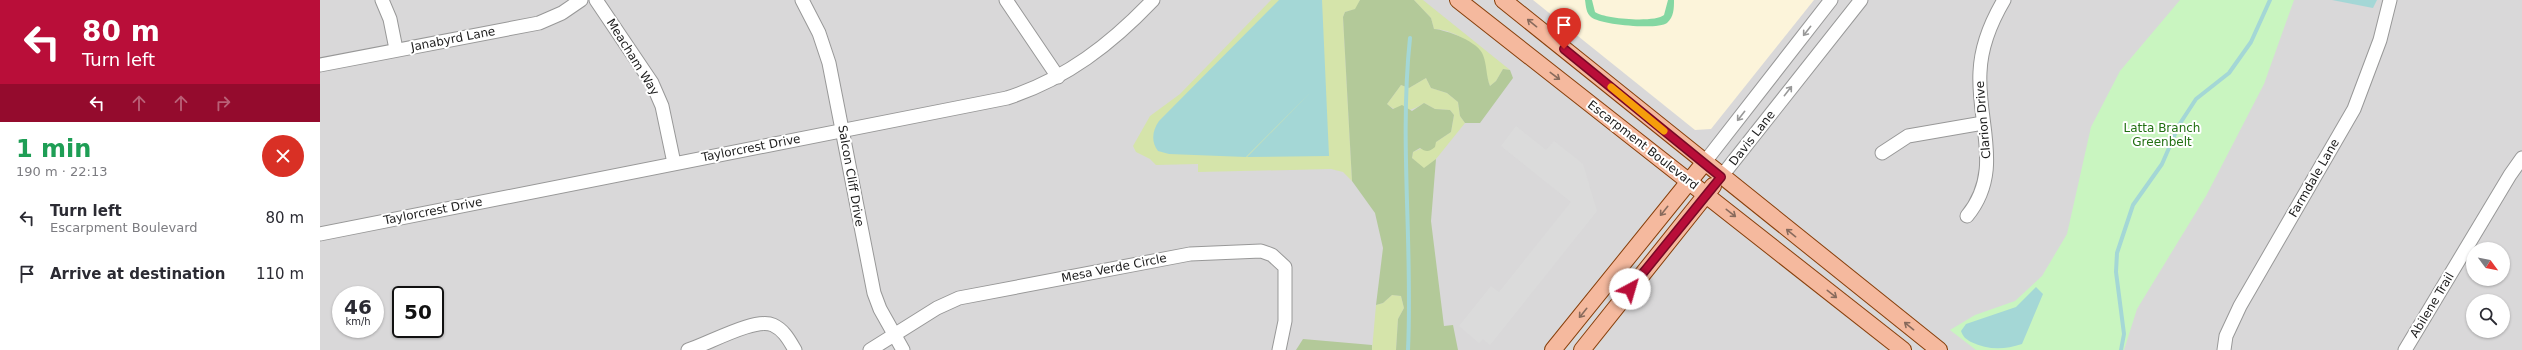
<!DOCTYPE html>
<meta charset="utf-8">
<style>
body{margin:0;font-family:"DejaVu Sans",sans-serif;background:#f7f7f7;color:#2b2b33;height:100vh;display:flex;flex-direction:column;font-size:15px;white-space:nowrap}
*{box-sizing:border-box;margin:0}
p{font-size:13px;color:#7c7c81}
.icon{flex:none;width:22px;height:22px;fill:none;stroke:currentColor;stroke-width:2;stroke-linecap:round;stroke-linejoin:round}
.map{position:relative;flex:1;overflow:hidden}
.drawer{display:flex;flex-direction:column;background:#fff;width:320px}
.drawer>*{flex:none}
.top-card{background:#b90e39;color:#fff;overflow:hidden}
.needle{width:26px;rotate:122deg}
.tools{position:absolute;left:2146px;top:242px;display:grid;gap:8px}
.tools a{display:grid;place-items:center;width:44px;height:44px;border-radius:50%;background:#fff;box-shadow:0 1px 3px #0004;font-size:20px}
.speed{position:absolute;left:12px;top:286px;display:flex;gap:8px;font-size:20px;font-weight:700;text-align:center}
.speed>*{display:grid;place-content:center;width:52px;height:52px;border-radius:50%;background:#fff;box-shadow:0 1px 3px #0004;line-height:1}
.speed small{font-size:10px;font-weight:400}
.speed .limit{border:2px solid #111;border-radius:6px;background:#fff;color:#111}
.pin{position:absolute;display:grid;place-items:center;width:34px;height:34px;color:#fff;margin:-41px -17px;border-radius:50% 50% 50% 0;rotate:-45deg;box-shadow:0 0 4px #0007}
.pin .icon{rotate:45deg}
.me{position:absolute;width:44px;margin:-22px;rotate:39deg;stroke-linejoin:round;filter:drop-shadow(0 0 3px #0008)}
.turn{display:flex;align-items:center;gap:14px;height:84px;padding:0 16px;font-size:18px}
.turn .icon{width:52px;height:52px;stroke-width:2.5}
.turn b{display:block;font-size:28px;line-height:34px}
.lanes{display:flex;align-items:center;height:38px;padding:0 16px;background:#0003;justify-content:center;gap:20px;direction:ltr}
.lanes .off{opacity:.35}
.round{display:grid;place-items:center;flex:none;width:42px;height:42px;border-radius:21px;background:#f7f7f7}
.summary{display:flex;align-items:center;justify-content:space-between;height:68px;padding:0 16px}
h1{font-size:24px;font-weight:800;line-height:30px;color:#1e9e55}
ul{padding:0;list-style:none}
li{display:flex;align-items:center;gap:12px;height:56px;padding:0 16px}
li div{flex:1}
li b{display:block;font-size:15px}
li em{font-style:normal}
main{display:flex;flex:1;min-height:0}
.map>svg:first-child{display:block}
</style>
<main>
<section class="drawer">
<div class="top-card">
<div class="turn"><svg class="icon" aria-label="left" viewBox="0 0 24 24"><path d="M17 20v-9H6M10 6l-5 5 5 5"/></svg><div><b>80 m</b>Turn left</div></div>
<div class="lanes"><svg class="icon" aria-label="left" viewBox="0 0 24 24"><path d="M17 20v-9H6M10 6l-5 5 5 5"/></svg><svg class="icon off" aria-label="ahead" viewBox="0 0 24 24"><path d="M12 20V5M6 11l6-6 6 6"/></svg><svg class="icon off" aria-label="ahead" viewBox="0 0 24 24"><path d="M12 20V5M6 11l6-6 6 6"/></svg><svg class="icon off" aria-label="right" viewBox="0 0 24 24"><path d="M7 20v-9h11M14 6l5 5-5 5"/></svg></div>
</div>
<div class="summary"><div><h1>1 min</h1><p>190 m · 22:13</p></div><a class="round" style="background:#d93025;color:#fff"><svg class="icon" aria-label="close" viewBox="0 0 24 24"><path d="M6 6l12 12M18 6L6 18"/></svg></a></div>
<ul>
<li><svg class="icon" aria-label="left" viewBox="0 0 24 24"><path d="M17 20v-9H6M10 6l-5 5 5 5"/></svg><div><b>Turn left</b><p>Escarpment Boulevard</p></div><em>80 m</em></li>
<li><svg class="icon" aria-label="arrive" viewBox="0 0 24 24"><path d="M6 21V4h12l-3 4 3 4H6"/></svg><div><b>Arrive at destination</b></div><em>110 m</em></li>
</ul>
</section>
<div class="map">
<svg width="2202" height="350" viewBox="0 0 2202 350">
<rect width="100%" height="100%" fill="#ece6e1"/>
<path fill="#d9d8d9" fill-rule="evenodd" d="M 0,0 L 2202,0 L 2202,350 L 0,350 ZM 2153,249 L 2183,249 L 2183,279 L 2153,279 ZM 21,295 L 55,295 L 55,329 L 21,329 ZM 81,295 L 115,295 L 115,329 L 81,329 ZM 2153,301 L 2183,301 L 2183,331 L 2153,331 Z"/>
<polygon fill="#fcf4da" points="1213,0 1494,0 1391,129 1375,130"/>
<g fill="#d5e4aa">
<polygon points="951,0 1040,0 1036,9 1025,12 1023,17 1032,181 1023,172 1011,169 878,172 878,164 836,165 830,159 816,152 813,146 830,116 860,94"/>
<path d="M 1094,0 L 1103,0 L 1190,70 L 1183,69 L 1176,81 L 1170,86 C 1167,80 1167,74 1165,68 C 1159,46 1137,30 1114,29 L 1111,18 Z"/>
<path d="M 1106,78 L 1111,88 L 1127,93 L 1138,102 L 1140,116 L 1145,123 L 1116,159 L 1104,169 L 1092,158 L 1093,152 L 1116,142 L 1131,132 L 1134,115 L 1130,110 L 1115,109 L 1104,103 C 1092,111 1079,115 1067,104 L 1081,85 L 1089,88 Z"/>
<polygon points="1072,295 1081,296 1084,308 1078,319 1076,350 1052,350 1056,305 1063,303"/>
</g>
<g fill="#b3c999">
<path d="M 1040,0 L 1094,0 L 1111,18 L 1114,29 C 1127,30 1159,42 1163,55 C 1167,65 1166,76 1170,86 L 1176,81 L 1183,69 L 1190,70 L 1193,78 L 1160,123 L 1145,123 L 1140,116 L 1138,102 L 1127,93 L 1111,88 L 1106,78 L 1089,88 L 1081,85 L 1067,104 L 1073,109 L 1082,105 L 1092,111 L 1104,103 L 1115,109 L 1130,110 L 1134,115 L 1131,132 L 1116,142 L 1115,147 C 1109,152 1106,152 1100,148 L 1093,152 L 1092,158 L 1104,168 L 1116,159 L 1111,221 L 1124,326 L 1133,325 L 1138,350 L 1076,350 L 1078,319 L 1084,308 L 1081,296 L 1072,295 L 1063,303 L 1056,305 L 1063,248 L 1055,213 L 1032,181 L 1023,17 L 1025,12 L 1035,9 Z"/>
<polygon points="983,339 1052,345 1052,350 976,350"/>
</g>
<polygon fill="#c9f5c0" points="1860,0 1974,0 1944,84 1886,196 1817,309 1804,350 1656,350 1630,330 1655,315 1695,301 1722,276 1747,234 1771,127 1800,71"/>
<path fill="#84d7a2" d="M 1272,0 L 1275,12 C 1284,19 1335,23 1344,15 L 1348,0 L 1354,0 C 1354,8 1354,17 1347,23 C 1338,30 1280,25 1271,17 C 1266,13 1266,6 1265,0 Z"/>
<polygon fill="#dbdbdb" points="1196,126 1226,150 1234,141 1263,164 1277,211 1170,345 1163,339 1159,343 1139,326 1171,286 1179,292 1251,202 1181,146"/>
<g fill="#a4d7d6">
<path d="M 959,0 L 1002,0 L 1009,156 L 927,157 L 990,93 L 926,157 L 849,154 L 838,151 C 831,142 832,131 839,121 Z"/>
<polygon points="2012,0 2057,0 2053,8"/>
<path d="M 1716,287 L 1723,294 L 1702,344 C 1684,350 1668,350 1651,342 C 1646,339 1643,337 1641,331 L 1646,324 L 1696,307 Z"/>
</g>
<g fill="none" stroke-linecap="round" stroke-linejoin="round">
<g stroke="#a4d7d6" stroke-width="4">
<path d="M 1088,350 C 1093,246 1079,142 1090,38"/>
<polyline points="1801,350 1804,334 1796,272 1797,253 1813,205 1842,164 1859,125 1876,99 1909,73 1931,42 1950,0"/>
</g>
<defs>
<g id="minor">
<polyline points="62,0 70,19 76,49"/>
<polyline points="276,0 332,83 342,106 354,163"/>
<polyline points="482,0 499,33 509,63 554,293 560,309 583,350"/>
<polyline points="686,0 738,77"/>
<polyline points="0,65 219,23 242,13 261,0"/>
<polyline points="1562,153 1588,136 1663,123"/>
<polyline points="1384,163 1511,0"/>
<polyline points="1401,177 1541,0"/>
<path d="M 1647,216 C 1684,171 1657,123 1660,72 C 1661,46 1671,22 1684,0"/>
<path d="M 0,234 L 687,98 C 746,79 791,44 833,0"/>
<path d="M 368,350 C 388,344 435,317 453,325 C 464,330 469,340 475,350"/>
<polyline points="550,350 617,308 639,298 870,254 941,251 952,255 965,267 965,321 959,350"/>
<polyline points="1904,350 1906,336 1920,306 2034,109 2060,40 2070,0"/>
<polyline points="2085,350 2190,175 2202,158"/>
</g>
<g id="major">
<polyline points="1138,0 1583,350"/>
<polyline points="1183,0 1619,350"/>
<polyline points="1233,350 1384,163"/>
<polyline points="1262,350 1393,186"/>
</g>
</defs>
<use href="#minor" stroke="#989898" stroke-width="15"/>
<use href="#major" stroke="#883f0a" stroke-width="18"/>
<use href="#minor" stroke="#fff" stroke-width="13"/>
<use href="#major" stroke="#f5b99e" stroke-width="16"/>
</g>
<defs><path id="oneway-shaft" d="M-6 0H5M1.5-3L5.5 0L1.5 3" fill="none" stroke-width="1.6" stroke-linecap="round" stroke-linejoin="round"/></defs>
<g stroke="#886a5c">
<use href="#oneway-shaft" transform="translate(1212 23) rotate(-141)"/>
<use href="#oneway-shaft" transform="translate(1235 76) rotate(37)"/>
<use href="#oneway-shaft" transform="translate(1344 211) rotate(129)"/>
<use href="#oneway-shaft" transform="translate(1411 213) rotate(38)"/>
<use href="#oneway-shaft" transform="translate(1471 233) rotate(-141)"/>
<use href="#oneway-shaft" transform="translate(1512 294) rotate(38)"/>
<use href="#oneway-shaft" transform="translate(1263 313) rotate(129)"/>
<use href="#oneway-shaft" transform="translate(1589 326) rotate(-141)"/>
</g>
<g stroke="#989898">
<use href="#oneway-shaft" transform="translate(1487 31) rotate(128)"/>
<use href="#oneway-shaft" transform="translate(1468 91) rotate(-52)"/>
<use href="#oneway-shaft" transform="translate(1421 116) rotate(128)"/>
</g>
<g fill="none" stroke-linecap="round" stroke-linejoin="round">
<defs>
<polyline id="route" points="1244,49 1401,177 1310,289"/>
</defs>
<use href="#route" stroke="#780925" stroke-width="10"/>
<use href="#route" stroke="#b90e39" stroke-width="7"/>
<polyline stroke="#f59e0b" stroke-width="7" points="1291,87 1344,131"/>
</g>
<g text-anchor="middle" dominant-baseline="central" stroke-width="4" stroke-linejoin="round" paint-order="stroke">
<g font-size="12" fill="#1b1b1b" stroke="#fff">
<text transform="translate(133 39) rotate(-11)">Janabyrd Lane</text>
<text transform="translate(313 57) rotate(58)">Meacham Way</text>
<text transform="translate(1663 120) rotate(-95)">Clarion Drive</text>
<text transform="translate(1432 138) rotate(-52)">Davis Lane</text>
<text transform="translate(1323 145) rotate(38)">Escarpment Boulevard</text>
<text transform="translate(431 148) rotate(-11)">Taylorcrest Drive</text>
<text transform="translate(531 176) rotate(80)">Salcon Cliff Drive</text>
<text transform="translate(1994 178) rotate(-60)">Farmdale Lane</text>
<text transform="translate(113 211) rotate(-11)">Taylorcrest Drive</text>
<text transform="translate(794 268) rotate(-11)">Mesa Verde Circle</text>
<text transform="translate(2112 305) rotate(-59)">Abilene Trail</text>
</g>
<g font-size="12" fill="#227013" stroke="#fff">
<text x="1842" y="128">Latta Branch<tspan x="1842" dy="14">Greenbelt</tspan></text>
</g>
</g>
</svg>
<div class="tools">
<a><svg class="needle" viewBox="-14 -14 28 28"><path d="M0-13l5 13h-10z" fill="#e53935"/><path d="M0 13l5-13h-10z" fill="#7c7c81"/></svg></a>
<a><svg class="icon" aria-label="search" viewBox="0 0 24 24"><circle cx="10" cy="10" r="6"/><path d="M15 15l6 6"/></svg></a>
</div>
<div class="speed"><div>46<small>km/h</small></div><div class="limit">50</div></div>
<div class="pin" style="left:1244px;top:49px;background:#d93025"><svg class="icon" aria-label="arrive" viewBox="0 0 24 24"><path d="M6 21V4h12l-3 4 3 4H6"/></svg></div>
<svg class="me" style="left:1310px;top:289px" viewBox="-20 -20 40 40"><circle r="19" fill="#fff"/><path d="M0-13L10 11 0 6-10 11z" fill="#b90e39"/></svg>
</div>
</main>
